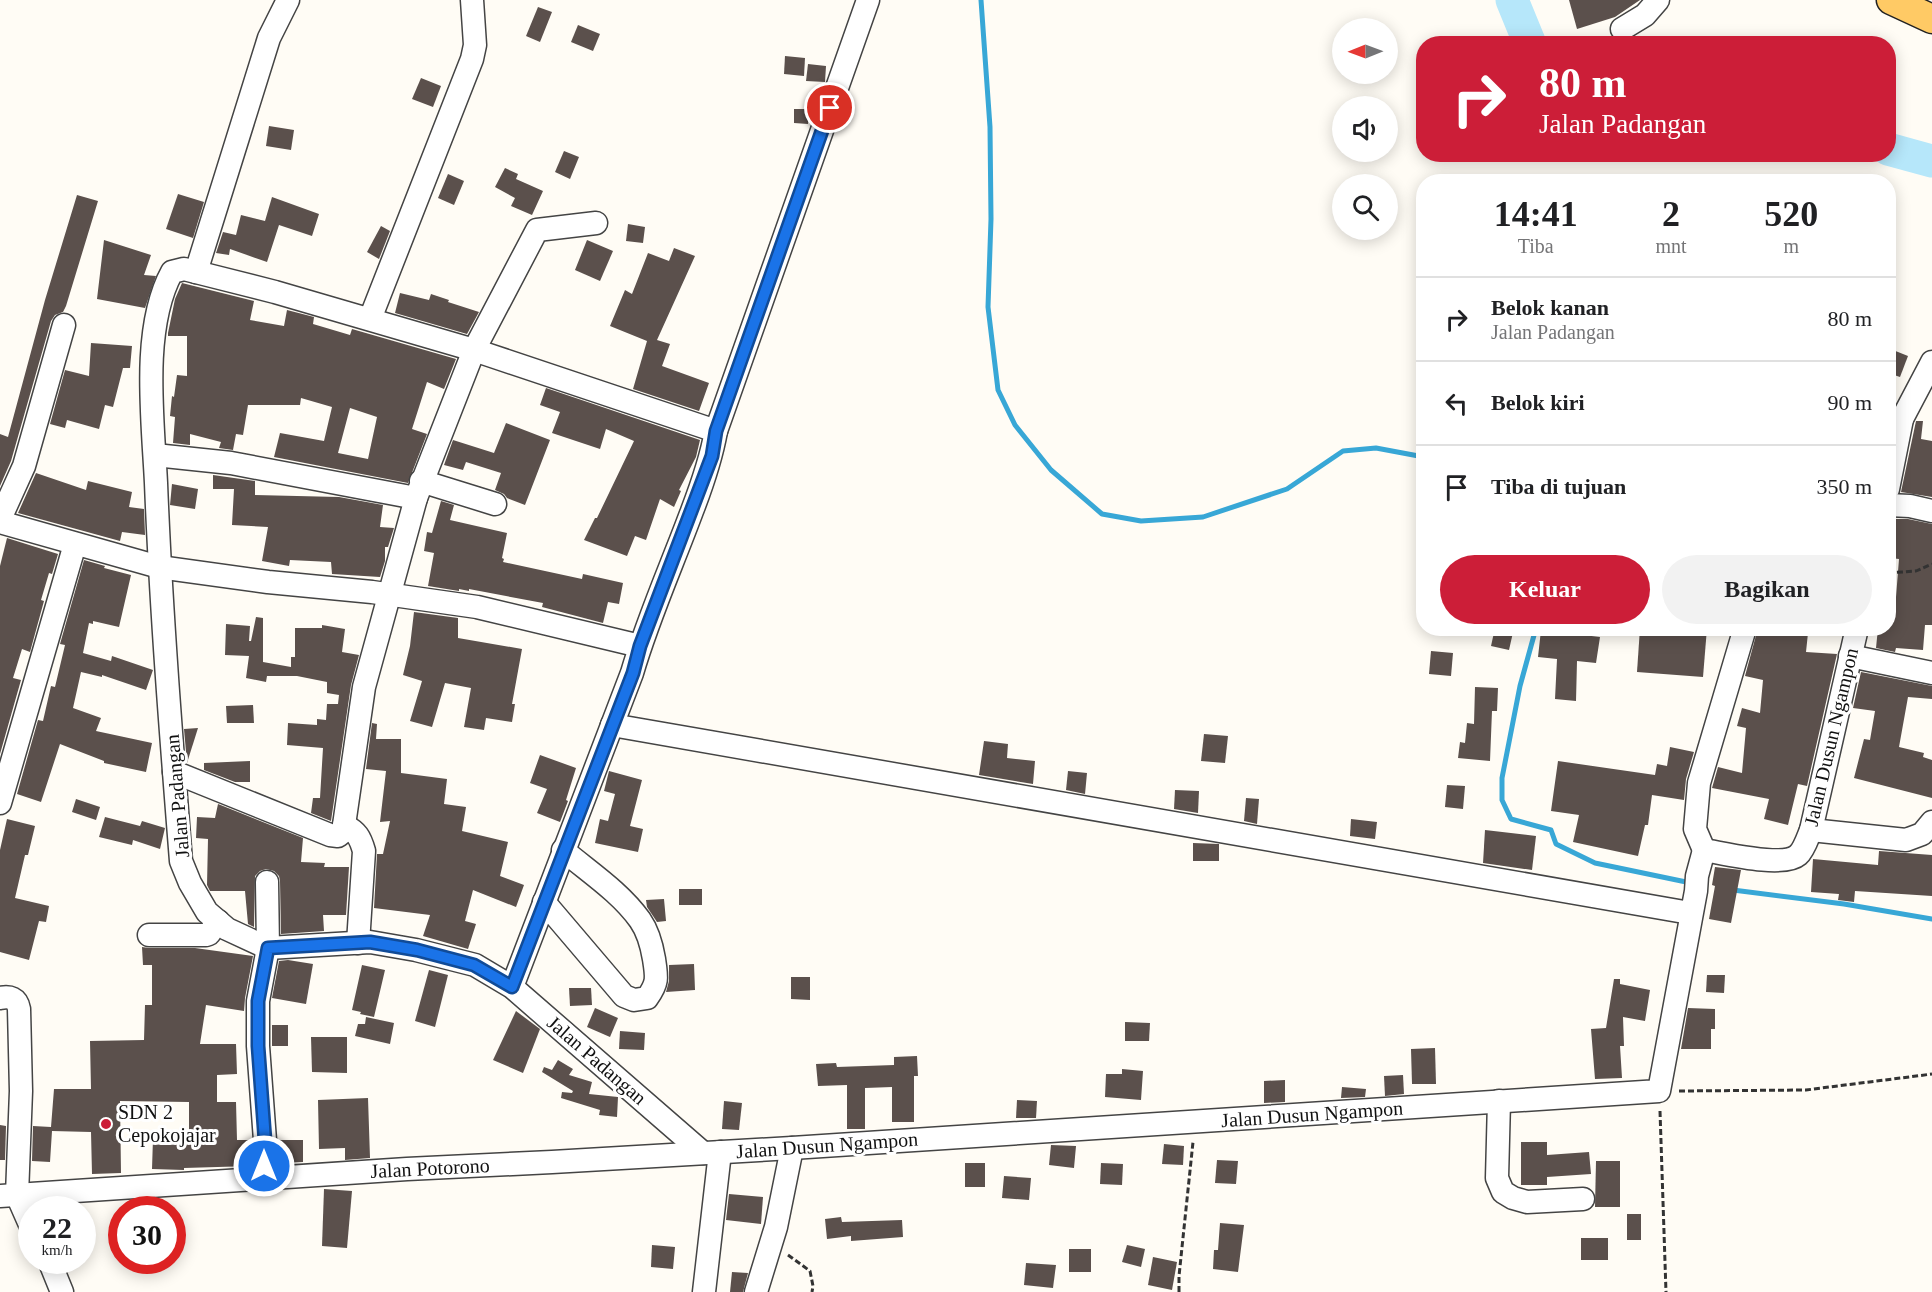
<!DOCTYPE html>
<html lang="id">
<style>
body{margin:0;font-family:"Times New Roman",serif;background:#f2f2f2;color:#202124;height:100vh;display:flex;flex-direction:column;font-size:22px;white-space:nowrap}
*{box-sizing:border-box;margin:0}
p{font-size:20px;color:#757577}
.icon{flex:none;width:33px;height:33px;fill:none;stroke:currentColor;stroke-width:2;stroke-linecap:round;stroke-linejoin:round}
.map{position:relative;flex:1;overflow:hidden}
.sheet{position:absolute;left:1416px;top:174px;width:480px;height:462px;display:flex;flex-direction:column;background:#fff;border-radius:24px;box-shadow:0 3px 15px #0003}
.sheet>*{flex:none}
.top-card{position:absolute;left:1416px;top:36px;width:480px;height:126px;border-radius:24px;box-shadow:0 3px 15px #0003;background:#cc1e38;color:#fff;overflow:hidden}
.needle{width:39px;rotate:269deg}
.fabs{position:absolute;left:1332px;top:18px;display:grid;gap:12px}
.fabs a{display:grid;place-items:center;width:66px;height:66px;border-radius:50%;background:#fff;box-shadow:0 3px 15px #0003;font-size:30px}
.speed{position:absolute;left:18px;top:1196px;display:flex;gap:12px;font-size:30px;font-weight:700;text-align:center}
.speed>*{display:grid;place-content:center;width:78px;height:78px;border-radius:50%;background:#fff;box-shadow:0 3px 15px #0003;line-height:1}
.speed small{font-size:15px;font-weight:400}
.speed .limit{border:9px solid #d22;background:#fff;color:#111}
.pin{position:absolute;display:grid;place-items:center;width:51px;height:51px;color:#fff;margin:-26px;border:3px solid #fff;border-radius:50%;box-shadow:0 2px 6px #0007}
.me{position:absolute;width:66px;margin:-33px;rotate:0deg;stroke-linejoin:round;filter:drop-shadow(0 0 4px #0008)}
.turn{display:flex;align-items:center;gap:21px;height:126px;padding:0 24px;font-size:27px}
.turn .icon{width:78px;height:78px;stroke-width:2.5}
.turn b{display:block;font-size:42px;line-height:51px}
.eta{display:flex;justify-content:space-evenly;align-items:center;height:102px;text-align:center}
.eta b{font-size:36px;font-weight:700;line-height:42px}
.primary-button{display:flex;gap:12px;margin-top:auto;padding:12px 24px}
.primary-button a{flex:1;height:69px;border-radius:36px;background:#cc1e38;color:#fff;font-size:24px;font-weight:700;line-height:69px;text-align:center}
.primary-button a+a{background:#f2f2f2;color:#202124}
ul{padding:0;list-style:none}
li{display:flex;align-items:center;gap:18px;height:84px;padding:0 24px;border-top:2px solid #e0e0e0}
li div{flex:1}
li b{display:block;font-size:22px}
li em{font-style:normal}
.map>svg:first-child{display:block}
</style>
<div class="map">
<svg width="1932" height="1292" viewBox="0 0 1932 1292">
<rect width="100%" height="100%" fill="#fffcf5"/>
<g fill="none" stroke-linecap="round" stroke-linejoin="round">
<g stroke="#38a7d6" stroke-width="5">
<polyline points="981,0 990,127 991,219 988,307 998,390 1015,425 1051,470 1102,514 1141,521 1203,517 1287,489 1343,451 1376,448 1424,457"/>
<polyline points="1536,628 1520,686 1502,778 1502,800 1511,819 1551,830 1556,844 1595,863 1691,883"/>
<polyline points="1733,890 1844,904 1932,919"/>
</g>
<g stroke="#b6e7fa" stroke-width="33">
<polyline points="1512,0 1530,44"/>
<polyline points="1888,149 1932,161"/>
</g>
</g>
<g fill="#5b504c" fill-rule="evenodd">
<polygon points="1569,0 1640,0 1615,17 1577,29"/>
<polygon points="538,7 552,12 540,42 526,36"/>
<polygon points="578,25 600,34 593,51 571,42"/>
<polygon points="785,56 805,58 804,76 784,74"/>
<polygon points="808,64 826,66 825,82 806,81"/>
<polygon points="421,78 441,86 433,107 412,99"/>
<polygon points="794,109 809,109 808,124 794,123"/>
<polygon points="269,126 294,130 291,150 266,146"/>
<polygon points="564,151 579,157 570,179 555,172"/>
<polygon points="505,168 518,174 516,179 543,191 532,215 511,206 515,198 495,187"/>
<polygon points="448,174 464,181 454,205 438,198"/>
<polygon points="178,194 204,202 193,238 166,229"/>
<polygon points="77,195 98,201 66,306 63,312 55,315 51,321 11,461 0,486 0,434 8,437 45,300"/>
<polygon points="272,197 319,214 312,236 279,225 267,262 230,249 229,255 216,253 223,232 236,235 241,215 265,221"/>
<polygon points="628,224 645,227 643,243 626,241"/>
<polygon points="381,226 390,231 379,259 367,252"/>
<polygon points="104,240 151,255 144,275 156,276 145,308 97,299"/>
<polygon points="587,240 613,251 600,281 575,270"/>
<polygon points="674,248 695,256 657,340 670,344 662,366 709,383 699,411 633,389 647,341 610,326 625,290 632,294 648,253 669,261"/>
<path d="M 182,283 L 254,301 L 250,320 L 284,326 L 287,310 L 314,317 L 313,324 L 350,335 L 352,329 L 456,359 L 444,389 L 427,382 L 412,429 L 427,434 L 408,483 L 274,457 L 280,433 L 324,441 L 332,407 L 301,398 L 300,405 L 248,405 L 243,435 L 236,434 L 233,450 L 219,448 L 221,442 L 190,434 L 190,445 L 173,443 L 175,417 L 170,416 L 172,396 L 174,397 L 177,375 L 187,376 L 187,336 L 168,336 L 168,333 L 175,299 ZM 350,408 L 377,417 L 368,459 L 338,453 Z"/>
<polygon points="400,293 429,300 431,294 449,300 448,302 479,312 467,334 395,313"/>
<polygon points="91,343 132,346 130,368 123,368 113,407 105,405 99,429 67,420 65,428 50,424 65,370 89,376"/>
<polygon points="1888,348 1908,356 1900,377 1888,373"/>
<polygon points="546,388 700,440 696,457 679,490 681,491 674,507 660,499 646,540 635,536 627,556 584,540 595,518 597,518 634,441 606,429 600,449 552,433 560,412 540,405"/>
<polygon points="1916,421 1923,421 1921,439 1932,441 1932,497 1901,492"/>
<polygon points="506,423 550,440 525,505 507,498 504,494 495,490 501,473 466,462 463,470 444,465 453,440 494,453"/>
<polygon points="36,473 86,490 88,481 132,492 129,507 144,509 145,535 122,532 120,541 18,513"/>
<polygon points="213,475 255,481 255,495 339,497 383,505 380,527 394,528 388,547 385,547 385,561 380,577 332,574 331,562 290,560 289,566 262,561 268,527 232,525 234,489 213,489"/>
<polygon points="172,484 198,489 195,509 170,505"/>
<polygon points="441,501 454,505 450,520 507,533 502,558 504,559 503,562 582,579 583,574 623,583 619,604 608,602 603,623 542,607 543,603 469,589 469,591 459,589 459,591 428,586 434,553 424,551 427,532 432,533"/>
<polygon points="1888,519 1908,519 1932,524 1932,625 1925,625 1923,650 1896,648 1895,652 1876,648 1878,628 1888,628 1888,596 1896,597 1899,559 1890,558 1894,527 1888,526"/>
<polygon points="7,538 58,554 52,574 49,573 41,600 44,601 30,652 22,649 13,678 21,680 0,754 0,566"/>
<polygon points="84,560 105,566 104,568 131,575 119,627 93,621 93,624 89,623 83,653 111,661 112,656 153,670 146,690 102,675 102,677 81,672 73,708 101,718 96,731 152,743 146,772 104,763 104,761 60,744 41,802 17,794 38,720 43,721 51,686 55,687 65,645 60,644"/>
<polygon points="414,612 458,618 458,638 522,649 512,704 515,704 512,722 486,718 484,730 464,727 471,688 445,683 432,727 410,721 422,681 403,675 410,646"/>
<polygon points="256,617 263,618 263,662 291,667 291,657 295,657 295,628 322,628 322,625 345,629 342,652 359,655 351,685 331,821 311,813 313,798 320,798 323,748 287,745 288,723 317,725 317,719 326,720 327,704 338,704 339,695 327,693 327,682 297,676 267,676 266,682 246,678 249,656 225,655 226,624 250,626 249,641 251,641"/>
<polygon points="1495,628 1514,628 1509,650 1491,646"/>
<polygon points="1640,628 1707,628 1703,677 1637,672"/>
<polygon points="1758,628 1808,633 1806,652 1837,654 1807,786 1798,784 1788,825 1764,819 1769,799 1712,788 1718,767 1742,773 1746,728 1737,726 1742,708 1760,713 1763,680 1745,676"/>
<polygon points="1541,630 1600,637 1596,663 1577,661 1576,701 1555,699 1557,659 1538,657"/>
<polygon points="1431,651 1453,653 1451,676 1429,674"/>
<polygon points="1861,672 1932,686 1932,699 1908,697 1899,747 1924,753 1923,757 1932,760 1932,798 1854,778 1864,739 1870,740 1875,711 1853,708"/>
<polygon points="1475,687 1498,688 1497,711 1492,711 1490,761 1458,758 1460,742 1465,743 1467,723 1474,724"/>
<polygon points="253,705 254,723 227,723 226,706"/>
<polygon points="372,723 377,724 376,739 401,739 401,773 447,779 444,804 466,807 462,831 508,842 500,876 524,885 516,907 473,890 465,921 476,924 468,949 423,936 430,915 374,908 377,854 383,854 390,821 380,822 386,771 366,769"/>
<polygon points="198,728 187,763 184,729"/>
<polygon points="1204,734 1228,736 1225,763 1201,761"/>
<polygon points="984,741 1008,744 1007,758 1035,761 1033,784 979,775"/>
<polygon points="1670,747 1694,752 1686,779 1684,800 1652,795 1648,825 1645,825 1638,856 1573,842 1579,815 1551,811 1558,761 1655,775 1657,764 1667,766"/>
<polygon points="540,755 576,768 566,800 568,801 560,822 537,813 547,789 530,783"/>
<polygon points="250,761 250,782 235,782 204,770 204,763"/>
<polygon points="609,771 642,780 630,826 643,829 638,852 595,843 600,819 608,821 615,794 604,791"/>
<polygon points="1068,771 1087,773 1085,794 1066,790"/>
<polygon points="1447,785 1465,786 1463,809 1445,807"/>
<polygon points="1175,790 1199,791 1198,813 1174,809"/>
<polygon points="1246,798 1259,799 1257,824 1244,821"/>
<polygon points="76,799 100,807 96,820 72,812"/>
<polygon points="218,804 303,838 301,862 325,863 324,867 349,867 346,915 323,915 324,931 281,934 280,881 279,876 274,871 266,869 260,871 255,876 254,927 248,924 245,891 210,891 207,885 208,839 196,838 197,817 215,818"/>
<polygon points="105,817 140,826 142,821 165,828 160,849 133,840 132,845 99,837"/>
<polygon points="7,819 35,826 28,855 25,855 15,898 49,906 46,922 39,921 29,960 0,952 0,850"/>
<polygon points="1351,819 1377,822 1375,839 1350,836"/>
<polygon points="1485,830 1536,836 1532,870 1483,863"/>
<polygon points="1193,843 1219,844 1219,861 1193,861"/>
<polygon points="1879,851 1932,855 1932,896 1855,891 1854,902 1838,900 1839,894 1811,892 1813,859 1878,865"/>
<polygon points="1715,867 1741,870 1731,923 1709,919 1715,886 1712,885"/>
<rect x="679" y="889" width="23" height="16"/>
<polygon points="664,899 666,921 657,922 647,907 646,900"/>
<polygon points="142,947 149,948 195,948 253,956 245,998 244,1011 206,1005 200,1044 236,1044 237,1074 217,1075 217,1102 236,1102 237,1140 251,1140 251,1166 184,1168 184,1170 152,1169 153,1138 189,1139 189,1102 120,1101 121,1173 92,1174 91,1132 52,1131 50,1162 32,1161 33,1126 51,1127 54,1089 91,1089 90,1041 144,1040 145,1005 152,1005 152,965 143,965"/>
<polygon points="288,960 313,964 306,1004 272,998 279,961"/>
<polygon points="694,964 695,990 666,992 669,981 669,965"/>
<polygon points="362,965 385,970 374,1017 360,1014 361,1012 352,1010"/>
<polygon points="429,970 448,975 435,1027 415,1021"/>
<polygon points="1707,975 1725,975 1724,993 1706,992"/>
<polygon points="791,977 810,977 810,1000 791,999"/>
<polygon points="1614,979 1620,979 1620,984 1650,990 1645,1021 1623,1017 1624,1046 1620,1046 1622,1078 1595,1079 1591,1029 1606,1028"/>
<polygon points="569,988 591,988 592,1005 570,1006"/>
<polygon points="595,1008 618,1018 610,1037 587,1027"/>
<polygon points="1688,1008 1715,1009 1715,1029 1711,1029 1711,1049 1681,1049"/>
<polygon points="516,1011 540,1029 523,1073 493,1060"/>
<polygon points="366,1017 394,1023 390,1044 355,1036 358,1024 365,1024"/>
<polygon points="1125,1022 1150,1023 1149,1041 1125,1041"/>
<rect x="272" y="1025" width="16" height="21"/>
<polygon points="620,1031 645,1033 644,1050 619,1049"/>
<polygon points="311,1037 347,1037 347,1073 312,1072"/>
<polygon points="1435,1048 1436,1084 1412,1084 1411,1049"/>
<polygon points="917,1056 918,1076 914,1076 914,1122 892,1122 892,1087 865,1088 865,1129 847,1129 847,1085 818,1086 816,1064 836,1063 837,1067 894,1065 894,1057"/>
<polygon points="558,1060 573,1069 569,1075 592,1082 589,1094 618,1097 617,1117 599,1115 600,1110 561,1098 562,1092 572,1093 573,1091 542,1072 544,1067 552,1070"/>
<polygon points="1122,1069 1143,1071 1141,1100 1105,1097 1106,1074 1122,1074"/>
<polygon points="1403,1075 1404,1094 1385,1096 1384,1076"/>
<polygon points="1285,1080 1285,1102 1264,1103 1264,1081"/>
<polygon points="1342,1087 1366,1089 1365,1097 1341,1098"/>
<polygon points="368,1098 370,1158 345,1160 345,1148 319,1149 318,1100"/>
<polygon points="1017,1100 1037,1101 1036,1118 1016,1118"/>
<polygon points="724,1101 742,1103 739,1130 722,1129"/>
<polygon points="0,1125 6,1126 5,1160 0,1160"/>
<polygon points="278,1140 303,1140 303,1162 278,1163"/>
<polygon points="1521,1142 1547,1142 1547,1155 1589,1152 1591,1174 1547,1177 1547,1185 1521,1185"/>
<polygon points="1164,1144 1184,1146 1183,1165 1162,1164"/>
<polygon points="1051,1145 1076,1146 1074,1168 1049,1165"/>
<polygon points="1217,1160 1238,1161 1236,1184 1215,1183"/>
<polygon points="1596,1161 1620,1161 1620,1207 1595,1207"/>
<rect x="965" y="1163" width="20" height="24"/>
<polygon points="1101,1163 1123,1164 1122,1185 1100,1184"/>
<polygon points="1004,1176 1031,1178 1029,1200 1002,1198"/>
<polygon points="324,1189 352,1191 347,1248 322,1246"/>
<polygon points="729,1194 763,1197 761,1224 726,1220"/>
<rect x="1627" y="1214" width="14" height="26"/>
<polygon points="841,1217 842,1222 902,1220 903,1237 851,1241 851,1236 827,1239 825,1219"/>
<polygon points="1220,1223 1244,1225 1238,1272 1213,1269 1214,1250 1218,1250"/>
<rect x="1581" y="1238" width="27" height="22"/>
<polygon points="652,1245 675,1247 673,1269 651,1267"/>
<polygon points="1127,1245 1145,1249 1141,1267 1122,1262"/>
<rect x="1069" y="1249" width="22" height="23"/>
<polygon points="1153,1257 1177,1262 1172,1290 1148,1285"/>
<polygon points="1026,1263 1056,1265 1053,1288 1024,1285"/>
<polygon points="732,1272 748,1273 743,1292 730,1292"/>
</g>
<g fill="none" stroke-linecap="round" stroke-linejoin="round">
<defs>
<g id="minor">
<polyline points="1622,29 1645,15 1658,0"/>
<polyline points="196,272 269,38 288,0"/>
<polyline points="370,319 472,59 475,45 472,0"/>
<polyline points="1888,417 1902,419 1888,489"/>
<polyline points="1902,419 1932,362"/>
<polyline points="716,431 868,0"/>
<polyline points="155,455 231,463 416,498"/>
<polyline points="421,481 495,504"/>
<polyline points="1888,505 1910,506 1932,511"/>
<polyline points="0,519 24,466 64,325"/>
<polyline points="0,522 159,567 268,582 372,592 477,607 640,646"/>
<polyline points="1850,656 1932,673"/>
<polyline points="612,725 1690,913"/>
<polyline points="174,772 330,835 338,836 343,832 364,687 416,498 474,350 537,230 596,223"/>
<polyline points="0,803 75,544"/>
<path d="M 344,825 C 357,832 360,837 364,851 L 358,943"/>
<polyline points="1811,830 1906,840 1922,834 1932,822"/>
<polyline points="1704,850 1695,829 1699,783 1745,628"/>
<path d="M 544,902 L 624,996 L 634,1000 L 647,998 C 658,983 657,978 654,959 C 652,947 647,930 640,920 C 620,892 589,872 563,850"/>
<polyline points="149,935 206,935 209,934 218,921"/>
<path d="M 512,987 L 632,673 C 648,618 672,565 692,511 C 702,485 711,459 716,431 L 474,350 L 275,292 L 184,269 L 172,272 C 141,328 153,420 156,483 C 161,609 171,735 181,861 L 190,883 L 207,912 L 227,929 L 268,948 L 370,942 L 416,950 L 475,965 L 512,987 L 703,1153"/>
<path d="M 0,998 C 10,996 17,998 19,1009 L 21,1091 L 17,1195 L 32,1229"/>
<polyline points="1499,1101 1497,1178 1503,1192 1513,1198 1527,1202 1583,1199"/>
<polyline points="263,1178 266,1154 258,1046 258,1001 268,948 267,882"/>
<path d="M 0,1196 L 407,1169 L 552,1162 L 792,1148 L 1659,1091 L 1696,891 L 1697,876 L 1704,850 C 1723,853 1783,868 1798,855 C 1804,850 1808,837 1811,830 L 1857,628"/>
<polyline points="49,1260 62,1292"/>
<polyline points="704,1292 720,1152"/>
<polyline points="756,1292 776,1227 792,1148"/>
</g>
<polyline id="major" points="1891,0 1932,19"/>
</defs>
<use href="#minor" stroke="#444" stroke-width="25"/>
<use href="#major" stroke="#222" stroke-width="31"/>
<g stroke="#333" stroke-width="3" stroke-dasharray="6 3" stroke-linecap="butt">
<polyline points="1888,573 1916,571 1932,564"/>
<polyline points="1679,1091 1806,1090 1932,1074"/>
<polyline points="1660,1111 1666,1292"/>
<polyline points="788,1255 810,1271 813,1286 812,1292"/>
<polyline points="1179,1292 1179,1276 1193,1142"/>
</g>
<use href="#minor" stroke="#fff" stroke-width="22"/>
<use href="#major" stroke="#ffca65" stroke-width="28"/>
</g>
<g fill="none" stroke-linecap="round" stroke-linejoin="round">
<defs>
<polyline id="route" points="264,1166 266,1154 258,1046 258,1001 268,948 370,942 417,950 474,965 512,987 633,673 640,646 712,456 716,431 830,108"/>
</defs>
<use href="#route" stroke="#114b97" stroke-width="15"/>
<use href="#route" stroke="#1a73e8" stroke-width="10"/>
</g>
<circle fill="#cc1e38" stroke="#fff" stroke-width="2" cx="106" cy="1124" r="6"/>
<g text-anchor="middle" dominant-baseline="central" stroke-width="6" stroke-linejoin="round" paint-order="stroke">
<g font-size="20" fill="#111" stroke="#fff">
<text transform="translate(1831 737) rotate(-77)">Jalan Dusun Ngampon</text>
<text transform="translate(177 796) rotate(-95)">Jalan Padangan</text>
<text transform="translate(597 1060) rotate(41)">Jalan Padangan</text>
<text transform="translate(1312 1114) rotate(-4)">Jalan Dusun Ngampon</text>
<text transform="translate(827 1145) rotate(-4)">Jalan Dusun Ngampon</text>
<text transform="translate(430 1168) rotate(-3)">Jalan Potorono</text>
</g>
<g font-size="20" fill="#111" stroke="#fff" text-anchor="start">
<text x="118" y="1112">SDN 2<tspan x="118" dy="23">Cepokojajar</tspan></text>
</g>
</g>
</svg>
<div class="fabs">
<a><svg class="needle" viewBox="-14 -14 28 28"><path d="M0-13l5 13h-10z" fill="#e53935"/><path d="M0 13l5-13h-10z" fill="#757577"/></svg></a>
<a><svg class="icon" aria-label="sound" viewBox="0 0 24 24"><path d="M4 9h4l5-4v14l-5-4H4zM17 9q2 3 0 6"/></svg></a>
<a><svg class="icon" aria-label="search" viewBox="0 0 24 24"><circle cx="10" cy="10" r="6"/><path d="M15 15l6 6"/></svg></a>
</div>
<div class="speed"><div>22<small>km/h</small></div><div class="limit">30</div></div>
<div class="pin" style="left:830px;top:108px;background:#d93025"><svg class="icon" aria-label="arrive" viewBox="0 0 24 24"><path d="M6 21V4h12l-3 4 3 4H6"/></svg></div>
<svg class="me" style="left:264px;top:1166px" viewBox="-20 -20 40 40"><circle r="17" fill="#1a73e8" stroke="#fff" stroke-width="3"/><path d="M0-11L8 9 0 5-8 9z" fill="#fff"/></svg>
<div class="top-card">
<div class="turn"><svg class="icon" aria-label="right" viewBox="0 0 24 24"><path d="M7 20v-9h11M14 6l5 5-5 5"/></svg><div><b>80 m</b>Jalan Padangan</div></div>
</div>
<section class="sheet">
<div class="eta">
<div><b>14:41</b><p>Tiba</p></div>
<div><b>2</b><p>mnt</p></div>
<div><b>520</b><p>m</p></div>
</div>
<ul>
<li><svg class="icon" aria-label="right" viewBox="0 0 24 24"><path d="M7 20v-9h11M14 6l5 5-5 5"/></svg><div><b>Belok kanan</b><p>Jalan Padangan</p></div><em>80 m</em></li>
<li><svg class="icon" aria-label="left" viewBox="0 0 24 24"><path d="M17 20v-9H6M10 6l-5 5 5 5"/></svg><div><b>Belok kiri</b></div><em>90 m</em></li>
<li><svg class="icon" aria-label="arrive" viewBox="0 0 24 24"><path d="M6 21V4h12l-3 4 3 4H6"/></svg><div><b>Tiba di tujuan</b></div><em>350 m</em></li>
</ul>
<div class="primary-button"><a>Keluar</a><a>Bagikan</a></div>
</section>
</div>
